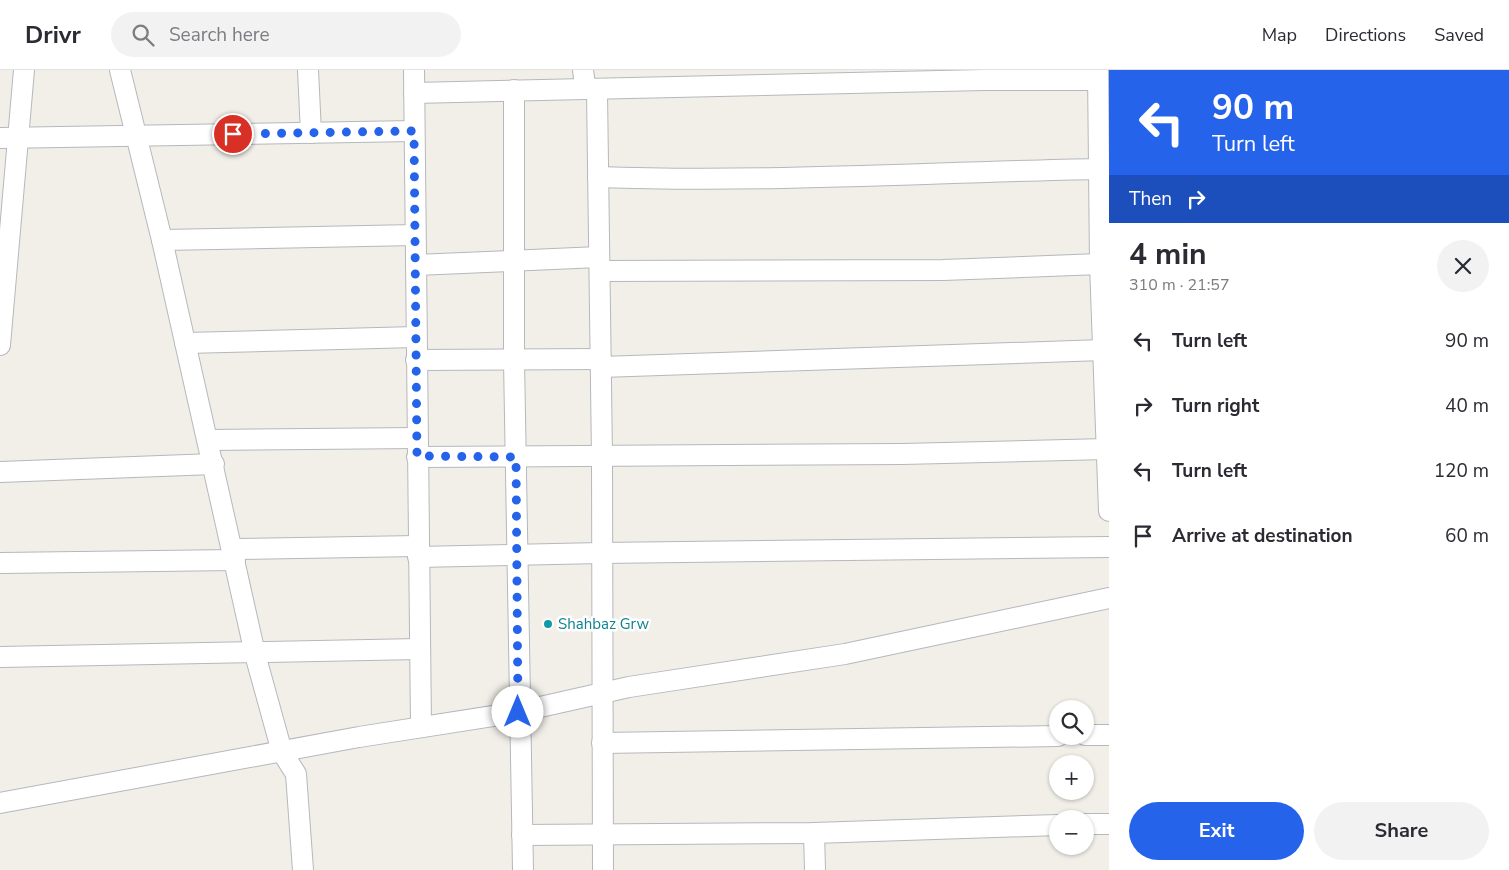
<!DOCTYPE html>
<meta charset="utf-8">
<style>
body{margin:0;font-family:"Nunito Sans",sans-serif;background:#f2f2f3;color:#2b2b33;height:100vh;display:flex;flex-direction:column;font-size:19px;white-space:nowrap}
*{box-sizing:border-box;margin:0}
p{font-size:16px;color:#7c7c81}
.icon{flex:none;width:28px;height:28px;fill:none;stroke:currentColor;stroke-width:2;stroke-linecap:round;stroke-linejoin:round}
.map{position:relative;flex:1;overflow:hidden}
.drawer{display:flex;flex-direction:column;background:#fff;width:400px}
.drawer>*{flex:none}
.guide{background:#2563eb;color:#fff;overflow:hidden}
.fabs{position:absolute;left:1049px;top:630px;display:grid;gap:10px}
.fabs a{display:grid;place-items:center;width:45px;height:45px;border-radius:50%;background:#fff;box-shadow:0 1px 4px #0004;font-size:25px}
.pin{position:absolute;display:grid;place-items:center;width:42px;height:42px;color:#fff;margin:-21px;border:2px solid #fff;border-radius:50%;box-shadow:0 1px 5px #0007}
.me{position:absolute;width:55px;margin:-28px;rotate:0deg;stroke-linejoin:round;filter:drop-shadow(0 0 4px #0008)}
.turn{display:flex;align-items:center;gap:18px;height:105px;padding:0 20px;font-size:22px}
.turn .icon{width:65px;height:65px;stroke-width:2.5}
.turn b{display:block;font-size:35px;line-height:42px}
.then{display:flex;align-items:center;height:48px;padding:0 20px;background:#0003;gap:10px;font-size:19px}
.round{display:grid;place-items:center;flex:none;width:52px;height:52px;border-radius:26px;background:#f2f2f3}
.overview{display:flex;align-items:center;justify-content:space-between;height:85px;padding:0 20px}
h1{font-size:30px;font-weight:700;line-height:38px}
.button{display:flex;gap:10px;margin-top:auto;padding:10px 20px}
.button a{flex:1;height:58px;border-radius:30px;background:#2563eb;color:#fff;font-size:20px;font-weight:700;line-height:58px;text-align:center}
.button a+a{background:#f2f2f3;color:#2b2b33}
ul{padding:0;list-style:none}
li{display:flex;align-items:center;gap:15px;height:65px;padding:0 20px}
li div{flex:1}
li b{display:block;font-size:19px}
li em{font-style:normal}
header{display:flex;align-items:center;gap:30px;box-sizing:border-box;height:70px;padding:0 25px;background:#fff;border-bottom:1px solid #e1e1e2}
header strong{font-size:24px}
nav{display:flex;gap:28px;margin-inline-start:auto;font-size:18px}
.search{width:350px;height:45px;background:#f2f2f3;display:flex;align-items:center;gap:12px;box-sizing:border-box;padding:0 18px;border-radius:28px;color:#7c7c81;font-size:19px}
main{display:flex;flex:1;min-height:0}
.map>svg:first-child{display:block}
</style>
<header>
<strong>Drivr</strong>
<div class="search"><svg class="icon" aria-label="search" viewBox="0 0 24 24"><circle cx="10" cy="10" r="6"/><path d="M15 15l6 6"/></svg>Search here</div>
<nav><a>Map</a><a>Directions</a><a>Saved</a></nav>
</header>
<main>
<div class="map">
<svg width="1109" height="800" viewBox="0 0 1109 800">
<rect width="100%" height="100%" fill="#f1efe8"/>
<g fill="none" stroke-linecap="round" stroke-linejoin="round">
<defs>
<g id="minor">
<polyline points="120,0 162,170 256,588 282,682 296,704 303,800"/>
<polyline points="308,0 311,63"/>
<polyline points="414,0 421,656"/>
<polyline points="583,0 585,15 597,22 602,387 603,800"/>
<polyline points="1098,0 1100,194 1109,441"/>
<polyline points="514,20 514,290 523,800"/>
<polyline points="414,23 984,10 1098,10"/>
<polyline points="0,68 414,61"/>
<path d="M 598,107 C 765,113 932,102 1099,99"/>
<polyline points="162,170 415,165"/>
<polyline points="416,195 599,187"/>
<polyline points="600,201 943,200 1100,194"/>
<polyline points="185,273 416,267"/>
<polyline points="0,275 24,0"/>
<polyline points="416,290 601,289"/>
<polyline points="601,297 1103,280"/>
<polyline points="208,370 417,368"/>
<polyline points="417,387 902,384 1107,379"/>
<polyline points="0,402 214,394"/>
<polyline points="233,479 418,476"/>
<polyline points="418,487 601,483 1109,477"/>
<polyline points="0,493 235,490"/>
<polyline points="0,587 419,579"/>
<polyline points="1085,665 1109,665"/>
<polyline points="602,673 1058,666"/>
<polyline points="0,733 359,667 518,642 629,617 845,584 1109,528"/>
<polyline points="1085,754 1109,754"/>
<polyline points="814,763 815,800"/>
<polyline points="522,765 814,763 1058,755"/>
</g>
</defs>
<use href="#minor" stroke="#b5b8bc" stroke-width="22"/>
<use href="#minor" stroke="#fff" stroke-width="20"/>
</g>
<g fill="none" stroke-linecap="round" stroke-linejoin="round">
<polyline stroke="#2563eb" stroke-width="9" stroke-dasharray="0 16.2" points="233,64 414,61 417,386 516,387 518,642"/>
</g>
<circle fill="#0f9aa8" stroke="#fff" stroke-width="2" cx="548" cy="554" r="5"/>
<g text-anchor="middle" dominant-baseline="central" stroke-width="5" stroke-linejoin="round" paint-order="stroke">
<g font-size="15" fill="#0d838f" stroke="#fff" text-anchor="start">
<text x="558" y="554">Shahbaz Grw</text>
</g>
</g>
</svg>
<div class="fabs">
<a><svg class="icon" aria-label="search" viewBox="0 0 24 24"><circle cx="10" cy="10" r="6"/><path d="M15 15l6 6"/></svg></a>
<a>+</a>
<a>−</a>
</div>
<div class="pin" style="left:233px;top:64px;background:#d93025"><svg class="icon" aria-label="arrive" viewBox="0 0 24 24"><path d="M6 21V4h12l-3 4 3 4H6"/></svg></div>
<svg class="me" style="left:518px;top:642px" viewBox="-20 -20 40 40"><circle r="19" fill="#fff"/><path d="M0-13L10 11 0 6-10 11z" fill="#2563eb"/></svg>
</div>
<section class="drawer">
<div class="guide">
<div class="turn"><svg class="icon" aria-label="left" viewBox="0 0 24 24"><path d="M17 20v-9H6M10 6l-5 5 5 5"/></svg><div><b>90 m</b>Turn left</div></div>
<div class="then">Then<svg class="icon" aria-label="right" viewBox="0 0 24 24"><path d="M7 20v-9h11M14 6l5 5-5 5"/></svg></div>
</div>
<div class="overview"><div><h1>4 min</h1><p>310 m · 21:57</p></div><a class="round"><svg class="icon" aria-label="close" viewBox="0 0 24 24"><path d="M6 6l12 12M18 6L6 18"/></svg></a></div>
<ul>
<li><svg class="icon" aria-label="left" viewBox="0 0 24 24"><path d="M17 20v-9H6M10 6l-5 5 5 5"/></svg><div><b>Turn left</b></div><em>90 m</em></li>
<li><svg class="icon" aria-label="right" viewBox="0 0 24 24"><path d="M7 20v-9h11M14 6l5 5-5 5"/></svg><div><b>Turn right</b></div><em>40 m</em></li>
<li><svg class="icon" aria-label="left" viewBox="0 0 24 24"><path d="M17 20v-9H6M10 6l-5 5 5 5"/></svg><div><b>Turn left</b></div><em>120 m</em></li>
<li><svg class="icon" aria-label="arrive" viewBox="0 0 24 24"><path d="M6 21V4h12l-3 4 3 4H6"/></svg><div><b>Arrive at destination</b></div><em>60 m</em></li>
</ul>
<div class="button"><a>Exit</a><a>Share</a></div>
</section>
</main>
